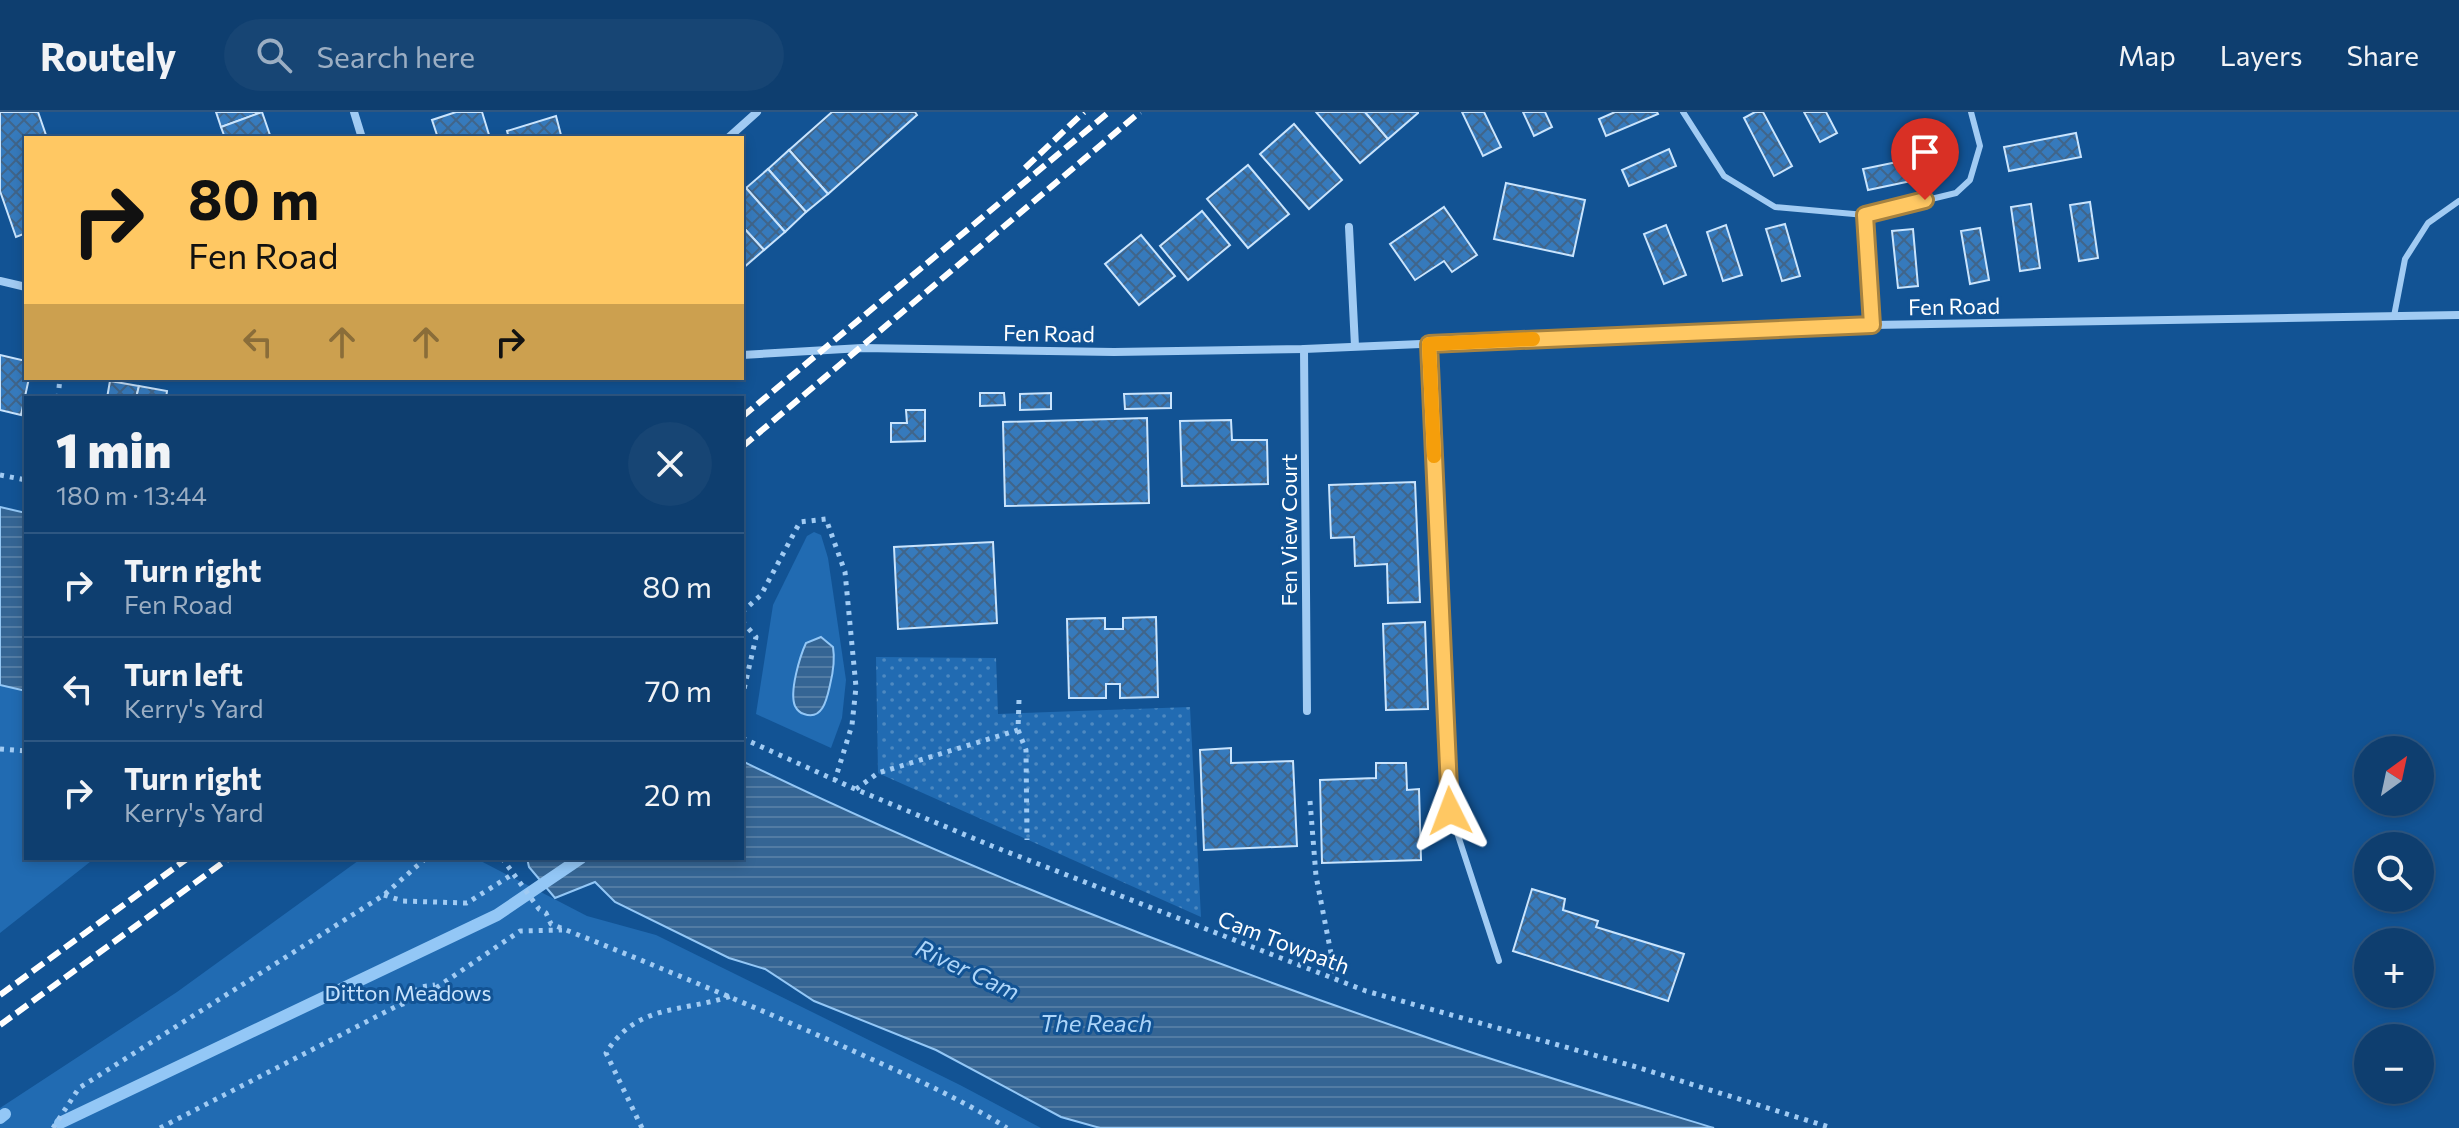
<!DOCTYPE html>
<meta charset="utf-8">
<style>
body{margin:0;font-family:Commissioner,sans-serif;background:#174574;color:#f1f3f6;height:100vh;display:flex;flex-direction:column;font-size:30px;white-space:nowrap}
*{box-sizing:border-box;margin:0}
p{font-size:26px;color:#9baec3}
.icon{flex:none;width:44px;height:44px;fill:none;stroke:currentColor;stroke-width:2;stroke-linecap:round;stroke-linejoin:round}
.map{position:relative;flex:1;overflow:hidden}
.side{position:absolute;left:24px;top:284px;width:720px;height:464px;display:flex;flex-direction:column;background:#0e3e6f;border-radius:0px;box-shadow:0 4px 12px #0003,0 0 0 2px #2e5782}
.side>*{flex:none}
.top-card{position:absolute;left:24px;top:24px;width:720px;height:244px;border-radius:0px;box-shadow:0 4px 12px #0003,0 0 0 2px #2e5782;background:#ffc863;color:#111;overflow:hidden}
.needle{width:52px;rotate:33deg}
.fabs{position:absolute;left:2354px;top:624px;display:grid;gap:16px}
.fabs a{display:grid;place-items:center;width:80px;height:80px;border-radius:50%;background:#0e3e6f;box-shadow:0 4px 12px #0003,0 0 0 2px #2e5782;font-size:40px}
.pin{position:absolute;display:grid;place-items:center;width:68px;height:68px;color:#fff;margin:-82px -34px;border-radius:50% 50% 50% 0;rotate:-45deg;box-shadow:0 0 8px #0007}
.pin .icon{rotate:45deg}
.me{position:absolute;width:88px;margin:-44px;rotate:357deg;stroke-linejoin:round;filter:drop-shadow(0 0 6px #0008)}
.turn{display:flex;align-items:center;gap:28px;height:168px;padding:0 32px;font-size:36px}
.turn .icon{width:104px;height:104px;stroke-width:2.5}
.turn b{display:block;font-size:56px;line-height:68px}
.lanes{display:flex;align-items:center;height:76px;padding:0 32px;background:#0003;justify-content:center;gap:40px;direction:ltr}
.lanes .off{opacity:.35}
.round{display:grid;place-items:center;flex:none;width:84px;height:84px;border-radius:42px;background:#174574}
.headline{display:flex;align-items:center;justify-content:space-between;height:136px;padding:0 32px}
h1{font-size:48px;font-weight:800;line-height:60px}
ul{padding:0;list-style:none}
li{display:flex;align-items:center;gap:24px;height:104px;padding:0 32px;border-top:2px solid #2e5782}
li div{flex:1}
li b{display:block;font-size:30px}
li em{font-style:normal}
header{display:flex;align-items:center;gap:48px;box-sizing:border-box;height:112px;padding:0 40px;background:#0e3e6f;border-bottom:2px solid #2e5782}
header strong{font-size:38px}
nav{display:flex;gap:44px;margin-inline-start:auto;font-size:28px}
.search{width:560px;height:72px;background:#174574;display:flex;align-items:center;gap:20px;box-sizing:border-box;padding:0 28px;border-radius:44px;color:#9baec3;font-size:30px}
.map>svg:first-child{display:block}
</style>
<header>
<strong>Routely</strong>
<div class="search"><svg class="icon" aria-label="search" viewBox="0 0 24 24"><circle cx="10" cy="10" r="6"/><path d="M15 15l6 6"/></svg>Search here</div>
<nav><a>Map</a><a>Layers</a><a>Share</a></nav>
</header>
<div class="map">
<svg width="2459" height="1016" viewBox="0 0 2459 1016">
<defs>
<pattern id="garden-dots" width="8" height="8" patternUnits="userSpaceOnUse" patternTransform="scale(2)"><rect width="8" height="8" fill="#216bb2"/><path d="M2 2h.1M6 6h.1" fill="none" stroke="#4d89c1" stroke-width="1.8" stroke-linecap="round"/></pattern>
<pattern id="water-rules" width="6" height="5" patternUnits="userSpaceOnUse" patternTransform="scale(2)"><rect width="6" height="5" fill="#356594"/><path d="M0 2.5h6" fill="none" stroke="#537ca4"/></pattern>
<pattern id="building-cross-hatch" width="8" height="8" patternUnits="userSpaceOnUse" patternTransform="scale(2)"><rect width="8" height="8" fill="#367abc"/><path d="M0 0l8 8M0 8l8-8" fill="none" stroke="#40658a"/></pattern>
</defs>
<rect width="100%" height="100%" fill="#125394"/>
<g fill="#216bb2">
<polygon points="814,420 821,423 828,446 846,568 842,606 831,636 756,602 773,493 807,424"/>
<polygon points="0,573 26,579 26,746 95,746 0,821"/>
<polygon points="362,746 475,746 587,804 656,823 960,973 1041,1016 0,1016 0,996 177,880"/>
</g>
<polygon fill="url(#garden-dots)" points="876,545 996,546 998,602 1190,595 1201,805 878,661"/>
<g fill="url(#water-rules)" stroke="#93c7f6" stroke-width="2">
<polygon points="0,395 26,401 26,579 0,573"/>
<path d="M 821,525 L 833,535 C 835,547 833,561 830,573 C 827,586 823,609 804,602 C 800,601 797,598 795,594 C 789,580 800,544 806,531 Z"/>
<path d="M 742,649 C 961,756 1189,844 1420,923 C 1517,957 1616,986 1714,1016 L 1100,1016 L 1061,1005 L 936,938 L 814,889 L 765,857 L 729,846 L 615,790 L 595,770 L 555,786 L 529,755 L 527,746 L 742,746 Z"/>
</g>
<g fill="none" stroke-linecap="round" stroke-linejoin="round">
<g stroke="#93c7f6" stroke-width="12">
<polyline points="0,1006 5,1002"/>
<polyline points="60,1011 497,803 581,746"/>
</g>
</g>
<g fill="url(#building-cross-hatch)" stroke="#c9e4fd" stroke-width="2">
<polygon points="0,0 38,0 47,26 26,26 26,121 16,125 0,79"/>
<polygon points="216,0 262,0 221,15"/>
<polygon points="262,0 271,26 225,26 221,15"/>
<polygon points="456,0 482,0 490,26 438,26 432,8"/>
<polygon points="832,0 915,0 917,3 828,82 789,38"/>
<polygon points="1316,0 1365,0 1388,27 1360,51"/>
<polygon points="1365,0 1418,0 1418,1 1388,27"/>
<polygon points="1462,0 1484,0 1501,35 1483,44"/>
<polygon points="1523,0 1545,0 1552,15 1534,24"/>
<polygon points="1615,0 1657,0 1658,2 1606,24 1599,7"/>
<polygon points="1755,0 1763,0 1792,54 1774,64 1744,6"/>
<polygon points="1804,0 1826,0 1837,21 1820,30"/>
<polygon points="556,4 561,23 551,26 509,26 507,19"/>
<polygon points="1294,12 1342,68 1309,97 1260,42"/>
<polygon points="2076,21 2081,45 2009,59 2004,35"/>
<polygon points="1669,37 1676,54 1629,74 1622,58"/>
<polygon points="789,38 828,82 806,100 768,57"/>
<polygon points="1931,43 1935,64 1868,78 1863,57"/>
<polygon points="1248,53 1289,102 1248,136 1207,87"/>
<polygon points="768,57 806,100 785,120 746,76"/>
<polygon points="1506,71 1585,88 1573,144 1494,127"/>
<polygon points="746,76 785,120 764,138 742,114 742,80"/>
<polygon points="2090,90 2098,146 2079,149 2070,93"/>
<polygon points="2031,92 2040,156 2020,159 2011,95"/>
<polygon points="1444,95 1477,143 1452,160 1444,149 1415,168 1390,132"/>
<polygon points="1202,99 1230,133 1188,168 1160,134"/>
<polygon points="1785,112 1800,164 1782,169 1766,117"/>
<polygon points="1666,113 1686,163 1664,172 1644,122"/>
<polygon points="1726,113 1742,163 1723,169 1707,120"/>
<polygon points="742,114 764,138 742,157"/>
<polygon points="1980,116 1989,168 1970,172 1961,119"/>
<polygon points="1913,117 1918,174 1898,176 1892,119"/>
<polygon points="1141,123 1175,164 1139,193 1105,152"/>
<polygon points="0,243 26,249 26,266 29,266 21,303 0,298"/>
<polygon points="110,269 139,274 136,286 107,286"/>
<polygon points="139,274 167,279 166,286 136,286"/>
<polygon points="980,281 1004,281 1005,293 980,294"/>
<polygon points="1051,281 1051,297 1020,298 1020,282"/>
<polygon points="1171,281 1171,296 1125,297 1124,282"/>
<polygon points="906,298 925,298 925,329 891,330 891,311 907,311"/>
<polygon points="1147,306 1149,391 1005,394 1003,310"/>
<polygon points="1231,308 1232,328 1267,328 1268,372 1182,374 1180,309"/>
<polygon points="1415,370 1420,490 1388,491 1387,452 1355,454 1354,425 1331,426 1329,373"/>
<polygon points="993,430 997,511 898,517 894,435"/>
<polygon points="1156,505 1158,585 1120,586 1120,572 1106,572 1106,586 1069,586 1067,507 1105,506 1105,517 1123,517 1123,506"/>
<polygon points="1425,510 1428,597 1386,598 1383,512"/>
<polygon points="1231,636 1231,651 1293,649 1297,734 1204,738 1200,638"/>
<polygon points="1376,651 1406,651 1407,678 1419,677 1421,748 1322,751 1320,668 1376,666"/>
<polygon points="1532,777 1565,787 1563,798 1598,809 1596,815 1684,842 1668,889 1513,839"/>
</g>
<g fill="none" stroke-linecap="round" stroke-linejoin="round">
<g stroke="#a1cbf3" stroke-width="5" stroke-dasharray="4 6" stroke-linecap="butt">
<polyline points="58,286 60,266"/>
<polyline points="0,363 26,368"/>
<polyline points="742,500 761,483 800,410 826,407 845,460 856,575 852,613 835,668"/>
<polyline points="742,509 756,525 742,586"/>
<polyline points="1019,588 1018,618 1026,638 1027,728"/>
<polyline points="742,626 855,677 992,734 1366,879 1633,954 1832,1016"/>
<polyline points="0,637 26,639"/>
<polyline points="856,677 878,661 1018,618"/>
<polyline points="1310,689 1316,764 1336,867"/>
<path d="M 502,746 L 539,797 L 546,801 L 551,812 C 652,852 751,893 849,937 C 902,961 958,985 1007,1016"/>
<polyline points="384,783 403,789 467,791 513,762"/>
<polyline points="399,892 420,875 435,873"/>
<polyline points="53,1016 79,976 384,783 426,746"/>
<polyline points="160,1016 395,895 424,884 520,819 562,818"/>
<path d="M 642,1016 L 606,941 C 637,891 681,901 731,884"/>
</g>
<g stroke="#a1cbf3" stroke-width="6">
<polyline points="1683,0 1724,64 1775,95 1865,103"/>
<polyline points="2394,204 2405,147 2428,111 2459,89"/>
<polyline points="1872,213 1865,103 1956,81 1970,68 1980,34 1971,0"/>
<polyline points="1429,232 1450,699 1499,849"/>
</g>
<g stroke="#a1cbf3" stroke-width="8">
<polyline points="354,0 362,26"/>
<polyline points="728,26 757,0"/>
<polyline points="1349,115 1355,234"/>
<polyline points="0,169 26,175"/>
<polyline points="1304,237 1307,599"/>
<polyline points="742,243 862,236 1114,240 1304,237 1872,213 2459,203"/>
</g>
<g stroke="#fff" stroke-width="6" stroke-dasharray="14 6" stroke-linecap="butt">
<polyline points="1025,56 1084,0"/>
<polyline points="742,305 1109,0"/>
<polyline points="742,335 1140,0"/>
<polyline points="0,883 188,746"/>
<polyline points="0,913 229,746"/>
</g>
</g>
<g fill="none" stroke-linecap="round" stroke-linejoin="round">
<defs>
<polyline id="route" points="1450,699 1429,232 1872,213 1865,103 1925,88"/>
</defs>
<use href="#route" stroke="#a68240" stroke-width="20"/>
<use href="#route" stroke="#ffc863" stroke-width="14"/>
<polyline stroke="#f59e0b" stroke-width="14" points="1434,344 1429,232 1533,227"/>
</g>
<g text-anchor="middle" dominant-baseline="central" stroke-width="6" stroke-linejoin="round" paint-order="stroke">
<g font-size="22" fill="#fff" stroke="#125394">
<text transform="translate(1954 194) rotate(-1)">Fen Road</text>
<text transform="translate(1049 221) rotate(1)">Fen Road</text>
<text transform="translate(1288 418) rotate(-90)">Fen View Court</text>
<text transform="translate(1284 830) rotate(21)">Cam Towpath</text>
</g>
<g font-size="22" fill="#c9e4fd" stroke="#125394">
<text x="408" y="880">Ditton Meadows</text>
</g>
<g font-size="24" font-style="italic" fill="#add5f9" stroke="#125394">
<text transform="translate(968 857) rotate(25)">River Cam</text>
<text x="1096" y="910">The Reach</text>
</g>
</g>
</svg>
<div class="fabs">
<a><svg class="needle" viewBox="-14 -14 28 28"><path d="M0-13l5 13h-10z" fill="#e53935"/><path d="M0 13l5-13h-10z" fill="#9baec3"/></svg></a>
<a><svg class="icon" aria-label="search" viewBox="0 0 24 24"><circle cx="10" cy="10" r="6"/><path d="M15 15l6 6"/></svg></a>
<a>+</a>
<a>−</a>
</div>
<div class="pin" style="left:1925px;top:88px;background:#d93025"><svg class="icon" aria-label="arrive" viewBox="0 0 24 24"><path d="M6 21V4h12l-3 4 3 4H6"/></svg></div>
<svg class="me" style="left:1450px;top:699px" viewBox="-20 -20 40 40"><path d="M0-17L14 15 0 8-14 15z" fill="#ffc863" stroke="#fff" stroke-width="4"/></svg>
<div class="top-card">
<div class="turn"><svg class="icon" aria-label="right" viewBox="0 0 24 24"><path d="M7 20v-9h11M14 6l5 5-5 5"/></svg><div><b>80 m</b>Fen Road</div></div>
<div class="lanes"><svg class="icon off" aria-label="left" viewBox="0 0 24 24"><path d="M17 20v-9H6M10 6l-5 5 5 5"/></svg><svg class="icon off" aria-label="ahead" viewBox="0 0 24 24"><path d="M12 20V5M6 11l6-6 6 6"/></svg><svg class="icon off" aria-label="ahead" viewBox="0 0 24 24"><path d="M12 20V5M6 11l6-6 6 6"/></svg><svg class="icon" aria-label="right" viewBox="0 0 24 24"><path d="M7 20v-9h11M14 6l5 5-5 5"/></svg></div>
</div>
<section class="side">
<div class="headline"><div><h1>1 min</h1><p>180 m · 13:44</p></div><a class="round"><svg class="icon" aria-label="close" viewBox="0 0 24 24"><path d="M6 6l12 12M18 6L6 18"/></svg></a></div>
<ul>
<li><svg class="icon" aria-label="right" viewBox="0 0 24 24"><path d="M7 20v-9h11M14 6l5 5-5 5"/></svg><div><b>Turn right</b><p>Fen Road</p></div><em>80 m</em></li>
<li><svg class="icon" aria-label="left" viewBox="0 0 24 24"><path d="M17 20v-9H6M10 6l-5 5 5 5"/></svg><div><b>Turn left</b><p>Kerry's Yard</p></div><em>70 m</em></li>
<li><svg class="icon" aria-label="right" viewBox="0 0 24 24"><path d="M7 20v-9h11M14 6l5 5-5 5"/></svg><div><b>Turn right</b><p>Kerry's Yard</p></div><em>20 m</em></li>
</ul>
</section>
</div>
